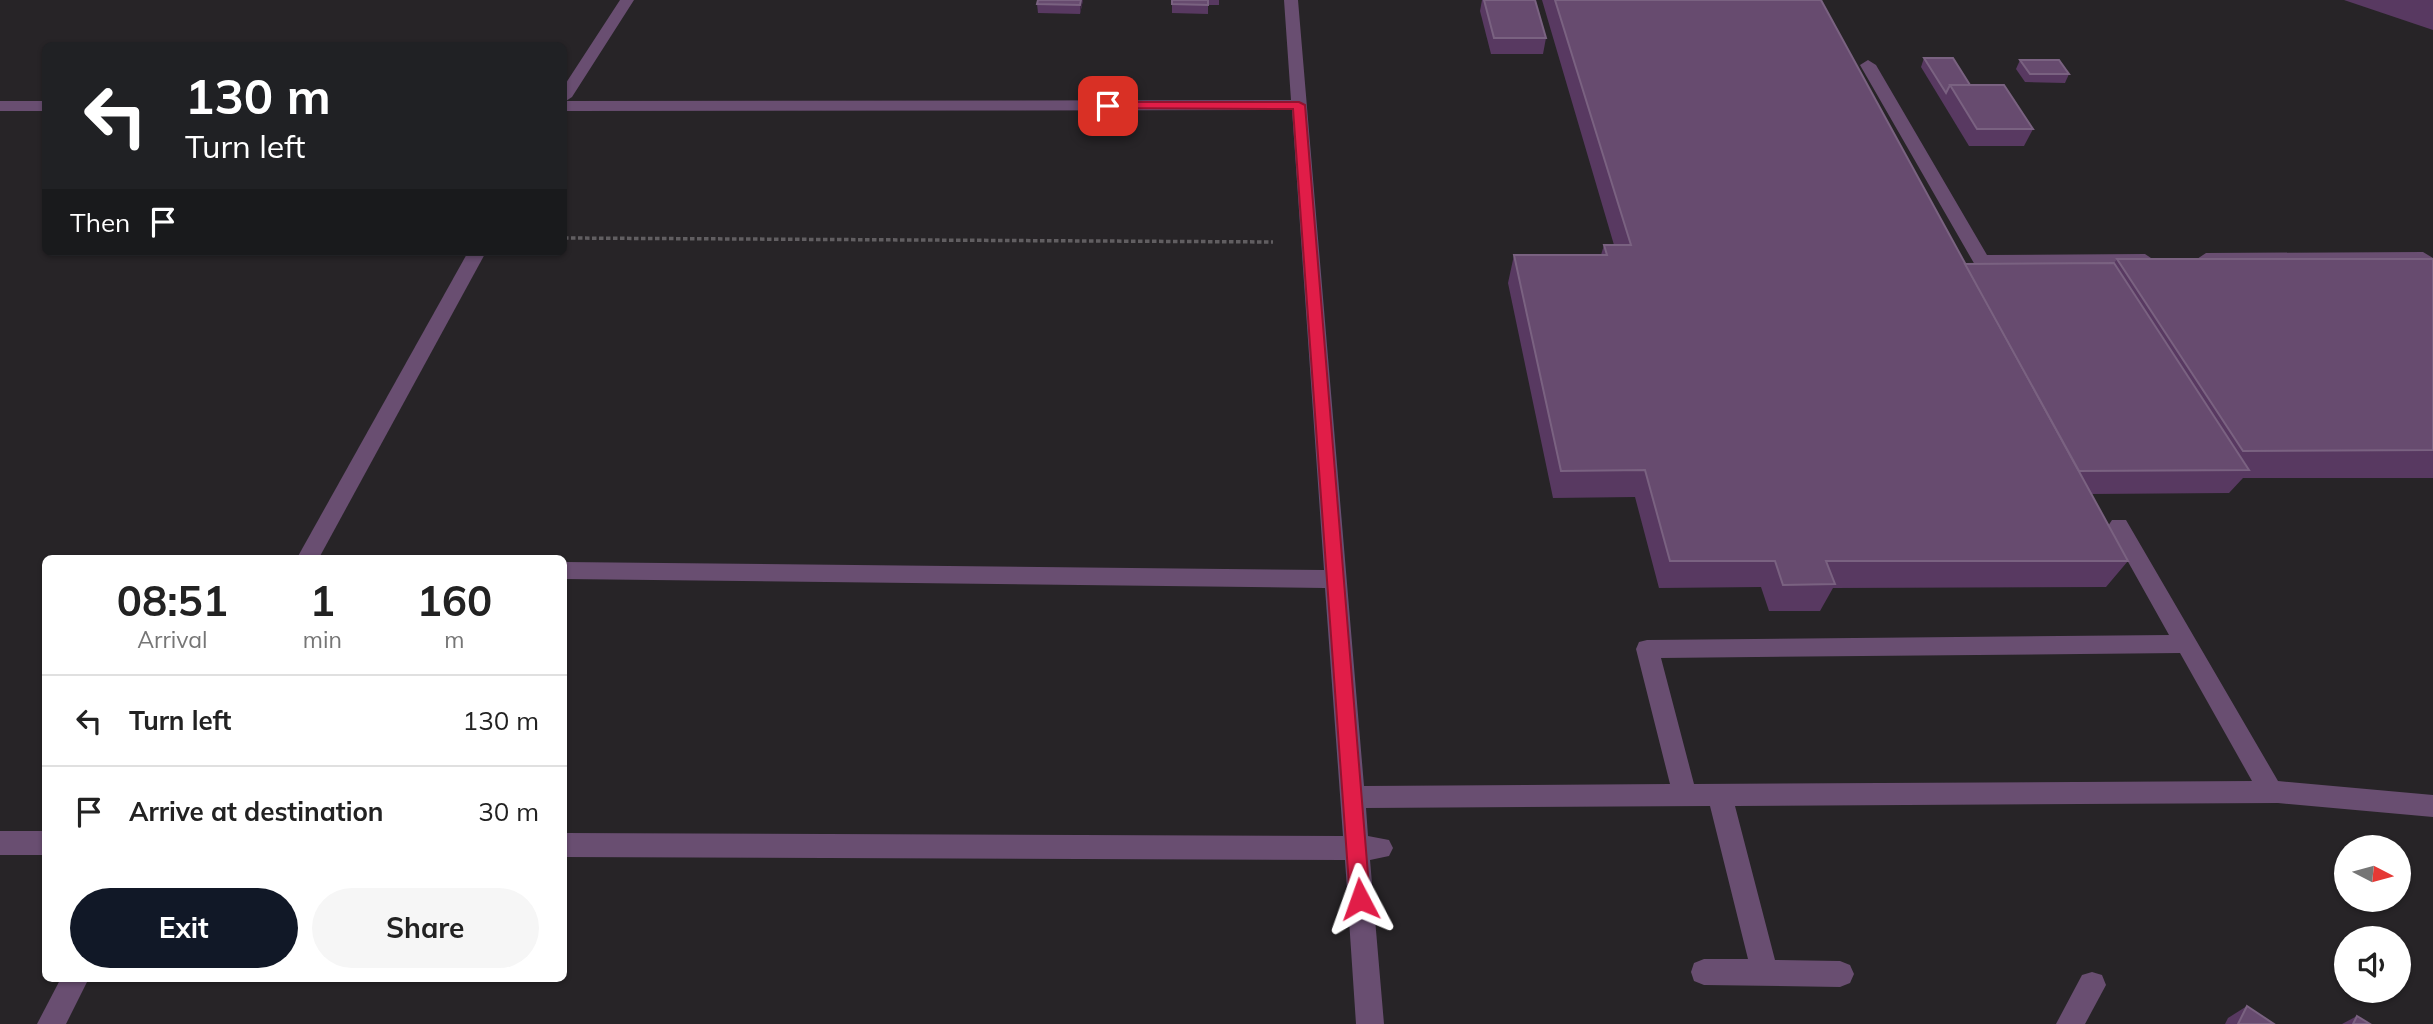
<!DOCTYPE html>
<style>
body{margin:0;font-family:Mulish,sans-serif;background:#f6f6f6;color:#222;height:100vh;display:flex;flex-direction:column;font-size:26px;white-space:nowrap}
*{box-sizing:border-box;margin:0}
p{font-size:23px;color:#767676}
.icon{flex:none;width:38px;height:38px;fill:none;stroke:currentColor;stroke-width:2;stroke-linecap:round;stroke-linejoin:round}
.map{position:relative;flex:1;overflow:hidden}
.side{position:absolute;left:42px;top:555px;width:525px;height:427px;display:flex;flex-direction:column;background:#fff;border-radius:10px;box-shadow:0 2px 5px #0004}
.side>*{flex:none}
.guide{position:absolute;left:42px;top:42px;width:525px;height:214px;border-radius:10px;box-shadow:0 2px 5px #0004;background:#202124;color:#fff;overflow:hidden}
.needle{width:46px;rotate:96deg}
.tools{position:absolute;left:2334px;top:835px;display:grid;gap:14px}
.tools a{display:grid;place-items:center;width:77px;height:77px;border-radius:50%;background:#fff;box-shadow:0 2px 5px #0004;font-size:35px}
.pin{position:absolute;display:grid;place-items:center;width:60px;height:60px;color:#fff;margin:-30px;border-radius:14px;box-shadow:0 4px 10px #0006}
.me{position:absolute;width:77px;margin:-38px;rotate:356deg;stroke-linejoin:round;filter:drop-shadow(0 0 5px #0008)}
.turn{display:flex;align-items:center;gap:24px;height:147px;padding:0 28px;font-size:32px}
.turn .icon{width:91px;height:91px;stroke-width:2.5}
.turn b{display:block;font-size:49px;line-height:60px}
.then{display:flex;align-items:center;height:66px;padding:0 28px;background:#0003;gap:14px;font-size:26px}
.eta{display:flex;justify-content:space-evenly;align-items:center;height:119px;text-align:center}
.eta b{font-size:42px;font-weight:700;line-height:49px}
.button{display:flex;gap:14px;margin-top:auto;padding:14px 28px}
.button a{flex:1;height:80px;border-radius:42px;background:#111827;color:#fff;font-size:28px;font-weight:700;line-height:80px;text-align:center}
.button a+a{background:#f6f6f6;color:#222}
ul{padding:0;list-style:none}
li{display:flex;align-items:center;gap:21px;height:91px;padding:0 28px;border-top:2px solid #e0e0e0}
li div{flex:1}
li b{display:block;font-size:26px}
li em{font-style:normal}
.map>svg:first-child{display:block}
</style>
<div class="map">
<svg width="2433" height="1024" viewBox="0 0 2433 1024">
<rect width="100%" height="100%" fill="#272427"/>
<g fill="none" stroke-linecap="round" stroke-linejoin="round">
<polyline stroke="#615e61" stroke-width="3.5" stroke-dasharray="4.5 2.5" stroke-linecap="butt" points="564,238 1273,242"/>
<g fill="#694e71" fill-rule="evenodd">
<path d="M 620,0 L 634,0 L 572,97 L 566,101 L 1291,100 L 1284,0 L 1298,0 L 1364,786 L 1670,784 L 1636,649 L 1639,642 L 1647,640 L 2169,635 L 2108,526 L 2112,520 L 2126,520 L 2278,781 L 2433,795 L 2433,817 L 2278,803 L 1735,806 L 1775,960 L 1840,961 L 1850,965 L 1854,974 L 1850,983 L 1840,987 L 1704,985 L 1694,981 L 1691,972 L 1694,963 L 1704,959 L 1748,959 L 1710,806 L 1366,808 L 1368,836 L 1389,840 L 1393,848 L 1389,856 L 1370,860 L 1384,1024 L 1356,1024 L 1345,860 L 564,857 L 564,833 L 1343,836 L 1325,588 L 564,579 L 564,562 L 1324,570 L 1292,110 L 564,111 L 564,86 ZM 2180,653 L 2252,781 L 1694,784 L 1661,658 Z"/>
<polygon points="1868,60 1876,65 1987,255 2145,254 2154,260 2151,264 1975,265 1860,65"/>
<rect x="0" y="101" width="46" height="10"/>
<polygon points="468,252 486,252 319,558 297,558"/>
<polygon points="2423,252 2433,258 2433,274 2418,264 2206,265 2197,259 2206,253"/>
<rect x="0" y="831" width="46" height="24"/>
<polygon points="2092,972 2102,975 2106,985 2085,1024 2056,1024 2082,975"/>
<polygon points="61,978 89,978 66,1024 37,1024"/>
</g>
</g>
<g fill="#583961">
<polygon points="1083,0 1080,14 1038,13 1037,4"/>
<polygon points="1172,0 1219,0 1219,5 1208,5 1208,14 1172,13"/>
<polygon points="1482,0 1535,0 1546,38 1543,54 1491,54 1480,11"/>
<polygon points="1542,0 1821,0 1965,264 2114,263 2117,259 2433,260 2433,478 2243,478 2229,493 2091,494 2128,561 2106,587 1833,588 1820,611 1769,611 1761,587 1659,588 1635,497 1553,498 1508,283 1514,255 1601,255 1604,245 1614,245"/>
<polygon points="2344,0 2433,0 2433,30"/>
<polygon points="1924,58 1970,85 2033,129 2024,146 1969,146 1921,67"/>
<polygon points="2020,60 2069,74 2065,83 2025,82 2016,69"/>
<polygon points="2247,1006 2274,1024 2225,1024 2228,1018"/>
<polygon points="2357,1016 2370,1024 2342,1024"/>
</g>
<polygon fill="#3e2944" points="1081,0 1083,0 1080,14 1080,5"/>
<g fill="#674b6f" stroke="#7a6281" stroke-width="2">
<polygon points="1038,0 1081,0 1080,5 1037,4"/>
<polygon points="1172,0 1208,0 1208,5 1172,4"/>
<polygon points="1484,0 1535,0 1546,38 1494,38"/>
<polygon points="1555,0 1821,0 2128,561 1826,561 1835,584 1783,585 1775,561 1670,561 1645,470 1561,471 1514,255 1607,255 1604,245 1631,245"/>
<polygon points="1924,58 1953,58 1970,85 1950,85 1946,93"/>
<polygon points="2020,60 2059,60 2069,74 2030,74"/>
<polygon points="1950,85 2004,85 2033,129 1977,129"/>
<polygon points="2117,259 2433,259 2433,450 2243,451"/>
<polygon points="2114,263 2249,470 2079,471 1965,264"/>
<polygon points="2247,1006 2274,1024 2238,1024"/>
<polygon points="2357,1016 2370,1024 2353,1024"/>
</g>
<polygon fill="#e11d48" stroke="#92132f" stroke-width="2" points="1108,102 1299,102 1305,105 1370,899 1367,905 1360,908 1353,905 1350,899 1293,109 1104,108 1104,103"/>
</svg>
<div class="tools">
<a><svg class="needle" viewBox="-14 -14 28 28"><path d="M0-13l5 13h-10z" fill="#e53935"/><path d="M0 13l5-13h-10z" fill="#767676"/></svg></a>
<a><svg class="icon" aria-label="sound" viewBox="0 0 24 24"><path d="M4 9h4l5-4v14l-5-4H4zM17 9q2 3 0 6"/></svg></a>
</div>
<div class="pin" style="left:1108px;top:106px;background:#d93025"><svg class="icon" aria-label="arrive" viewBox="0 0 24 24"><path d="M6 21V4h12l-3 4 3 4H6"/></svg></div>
<svg class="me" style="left:1360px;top:899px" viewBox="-20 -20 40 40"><path d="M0-17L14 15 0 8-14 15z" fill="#e11d48" stroke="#fff" stroke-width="4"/></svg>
<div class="guide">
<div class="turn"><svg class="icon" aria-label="left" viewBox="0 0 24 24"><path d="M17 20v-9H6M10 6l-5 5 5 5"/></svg><div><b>130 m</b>Turn left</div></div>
<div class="then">Then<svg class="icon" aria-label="arrive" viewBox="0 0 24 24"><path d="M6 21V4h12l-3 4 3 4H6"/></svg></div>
</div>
<section class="side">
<div class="eta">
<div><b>08:51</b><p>Arrival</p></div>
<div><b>1</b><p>min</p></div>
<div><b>160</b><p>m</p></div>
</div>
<ul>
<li><svg class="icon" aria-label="left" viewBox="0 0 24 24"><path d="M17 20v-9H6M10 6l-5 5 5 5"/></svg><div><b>Turn left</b></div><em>130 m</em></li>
<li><svg class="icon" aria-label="arrive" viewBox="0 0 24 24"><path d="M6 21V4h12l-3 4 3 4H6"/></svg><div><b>Arrive at destination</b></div><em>30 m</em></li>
</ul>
<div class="button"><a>Exit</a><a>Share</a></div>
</section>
</div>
